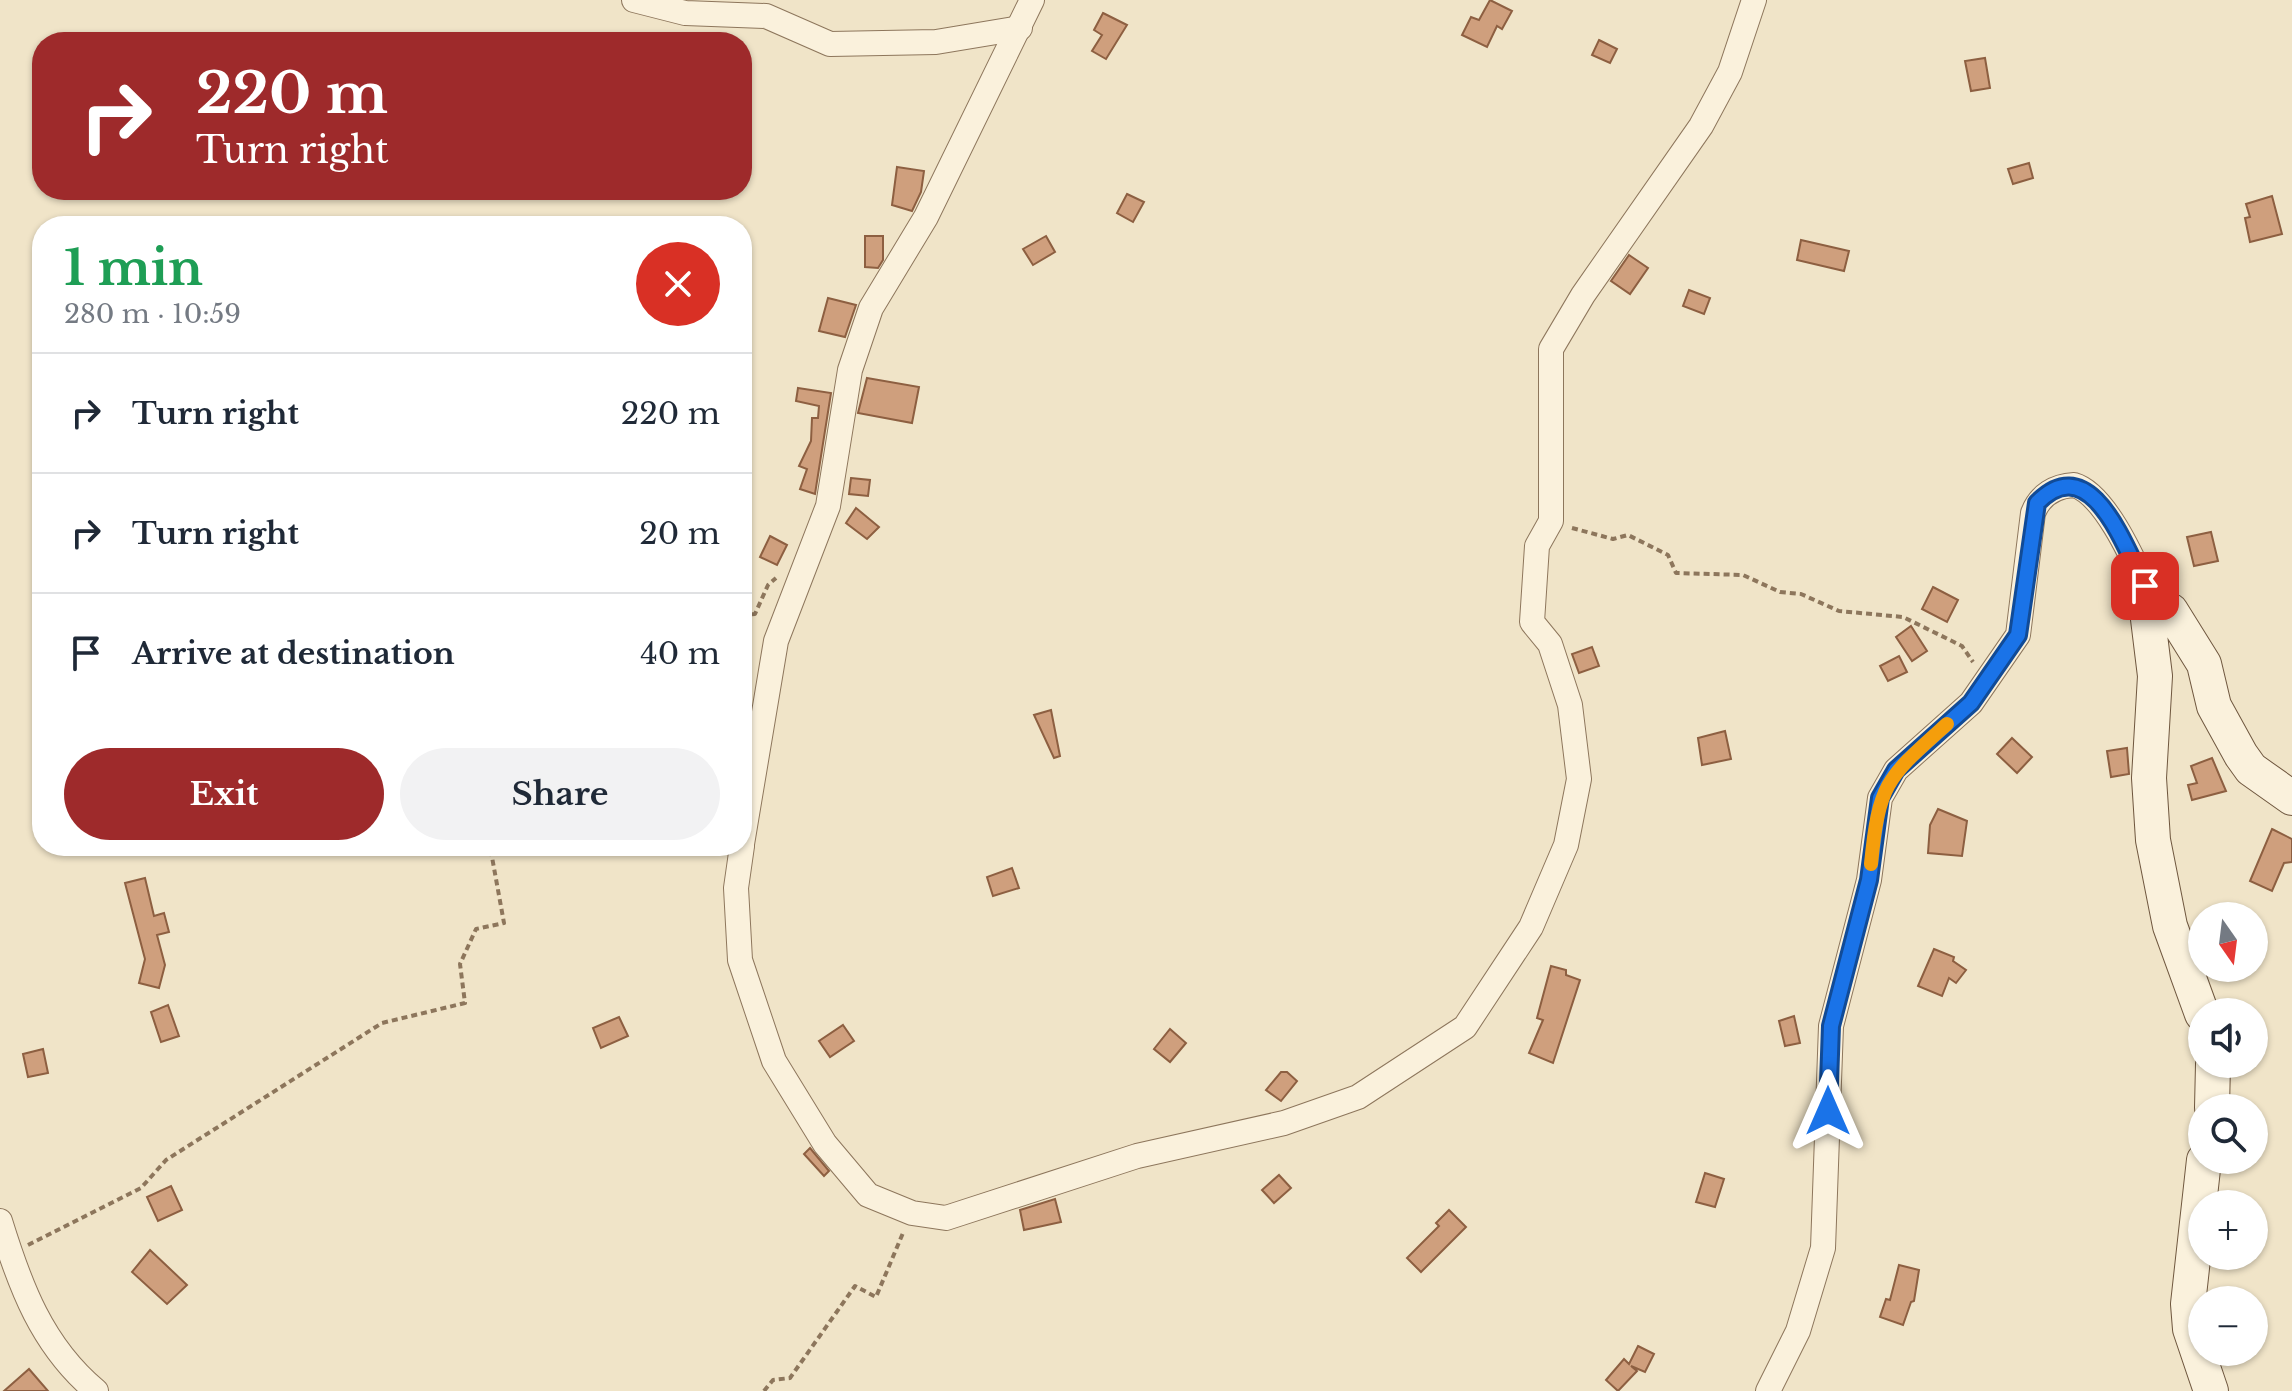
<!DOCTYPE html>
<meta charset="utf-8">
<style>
body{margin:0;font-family:"Libre Baskerville",serif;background:#f2f2f3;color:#1f2937;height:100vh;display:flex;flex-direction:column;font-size:30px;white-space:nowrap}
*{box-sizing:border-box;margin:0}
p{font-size:26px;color:#747a83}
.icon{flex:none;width:44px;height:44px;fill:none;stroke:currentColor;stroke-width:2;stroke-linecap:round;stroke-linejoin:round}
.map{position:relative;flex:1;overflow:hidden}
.side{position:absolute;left:32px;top:216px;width:720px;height:640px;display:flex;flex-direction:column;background:#fff;border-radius:32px;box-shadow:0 2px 6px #0004}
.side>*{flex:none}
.top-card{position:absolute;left:32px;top:32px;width:720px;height:168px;border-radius:32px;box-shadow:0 2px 6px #0004;background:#9e2a2b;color:#fff;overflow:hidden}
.needle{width:52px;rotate:166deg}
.controls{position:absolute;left:2188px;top:902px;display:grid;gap:16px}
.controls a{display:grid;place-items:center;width:80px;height:80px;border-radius:50%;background:#fff;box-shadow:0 2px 6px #0004;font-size:40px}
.pin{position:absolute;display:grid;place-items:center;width:68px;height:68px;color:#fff;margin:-34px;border-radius:16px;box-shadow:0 4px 12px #0006}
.me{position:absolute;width:88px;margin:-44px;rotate:0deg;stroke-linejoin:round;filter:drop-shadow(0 0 6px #0008)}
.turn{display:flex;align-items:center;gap:28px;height:168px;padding:0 32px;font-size:36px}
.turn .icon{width:104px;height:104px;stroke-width:2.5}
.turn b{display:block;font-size:56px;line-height:68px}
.round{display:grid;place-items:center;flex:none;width:84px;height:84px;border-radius:42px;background:#f2f2f3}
.headline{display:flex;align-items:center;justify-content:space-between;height:136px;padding:0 32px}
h1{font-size:48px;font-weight:700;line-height:60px;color:#1e9e55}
.primary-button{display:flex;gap:16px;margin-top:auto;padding:16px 32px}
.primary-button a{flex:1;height:92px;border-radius:48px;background:#9e2a2b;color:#fff;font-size:32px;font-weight:700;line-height:92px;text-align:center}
.primary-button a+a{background:#f2f2f3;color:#1f2937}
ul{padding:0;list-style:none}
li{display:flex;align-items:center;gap:24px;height:120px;padding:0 32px;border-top:2px solid #e0e1e3}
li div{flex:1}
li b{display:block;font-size:30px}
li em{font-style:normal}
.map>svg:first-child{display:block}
</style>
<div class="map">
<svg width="2292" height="1391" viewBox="0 0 2292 1391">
<rect width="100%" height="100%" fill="#f0e4c8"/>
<g fill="#cf9f7d" stroke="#8d5f41" stroke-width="2">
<polygon points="1490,0 1512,11 1502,29 1497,26 1487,47 1462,35 1471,17 1479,20"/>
<polygon points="1103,13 1127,25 1106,59 1092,51 1102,35 1094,30"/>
<polygon points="1599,40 1617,49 1610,63 1592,55"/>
<polygon points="1985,58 1990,88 1971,91 1965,61"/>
<polygon points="2029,163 2033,178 2013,184 2008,169"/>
<polygon points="897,167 924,171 921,192 912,211 892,205"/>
<polygon points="1127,194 1144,202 1133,222 1117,213"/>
<polygon points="2272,196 2282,234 2250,242 2245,218 2250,217 2246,204"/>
<polygon points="865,236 883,236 883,260 878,268 865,267"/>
<polygon points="1046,236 1055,252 1033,265 1023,249"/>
<polygon points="1801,240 1849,251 1844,271 1797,260"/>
<polygon points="1629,255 1648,268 1630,294 1611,281"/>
<polygon points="1689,290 1710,298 1704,314 1683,306"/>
<polygon points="828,298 856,305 845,337 819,331"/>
<polygon points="867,378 919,387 912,423 858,413"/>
<polygon points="798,388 831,393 815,494 800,489 807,469 799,466 811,441 812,418 818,418 819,406 796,401"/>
<polygon points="851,478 870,480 868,496 849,494"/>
<polygon points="856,508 879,527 867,539 846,523"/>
<polygon points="2211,532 2218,561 2194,566 2187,537"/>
<polygon points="770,536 787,545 777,565 760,557"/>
<polygon points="1933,587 1958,600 1947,622 1922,609"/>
<polygon points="1911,626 1927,651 1912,661 1896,637"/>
<polygon points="1592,647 1599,666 1579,673 1572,654"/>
<polygon points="1899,656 1907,672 1888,681 1880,666"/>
<polygon points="1051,710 1060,756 1054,758 1034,715"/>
<polygon points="1725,731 1731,759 1702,765 1698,738"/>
<polygon points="2012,738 2032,757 2017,773 1997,754"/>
<polygon points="2127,748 2129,774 2111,777 2107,751"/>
<polygon points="2212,758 2226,791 2192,800 2188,785 2197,783 2191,766"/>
<polygon points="1938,809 1967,821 1962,856 1928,853 1930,825"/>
<polygon points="2272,829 2292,839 2292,862 2284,863 2272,891 2250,881"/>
<polygon points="1012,868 1019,888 993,896 987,877"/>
<polygon points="145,878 154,916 164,913 169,932 157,935 165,965 159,988 139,983 145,959 125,883"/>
<polygon points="1934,949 1954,957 1953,961 1966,970 1956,983 1949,978 1942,996 1918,986"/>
<polygon points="1551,966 1566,970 1566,975 1580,980 1553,1063 1529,1053 1543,1020 1537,1018"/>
<polygon points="168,1005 179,1036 161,1042 151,1012"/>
<polygon points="1794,1016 1800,1043 1785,1046 1779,1021"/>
<polygon points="619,1017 628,1036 601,1048 593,1028"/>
<polygon points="843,1025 854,1041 830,1057 819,1041"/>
<polygon points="1170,1029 1186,1043 1170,1062 1154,1049"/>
<polygon points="43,1049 48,1073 28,1077 23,1054"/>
<polygon points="1281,1072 1287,1072 1297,1081 1281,1101 1266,1090"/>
<polygon points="810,1148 829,1171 824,1176 804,1154"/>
<polygon points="1705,1173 1724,1179 1715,1207 1696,1202"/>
<polygon points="1279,1175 1291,1188 1274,1203 1262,1190"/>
<polygon points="171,1186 182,1210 158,1221 147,1197"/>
<polygon points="1055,1199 1061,1222 1024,1230 1020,1210"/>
<polygon points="1449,1210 1466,1227 1421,1272 1407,1258 1439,1226 1436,1223"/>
<polygon points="150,1250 187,1285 167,1304 132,1272"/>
<polygon points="1899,1265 1919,1270 1914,1301 1911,1302 1903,1325 1880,1317 1886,1299 1890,1300"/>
<polygon points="1638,1346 1654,1354 1645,1372 1631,1366 1637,1371 1618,1391 1606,1380 1624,1359 1629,1364"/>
<polygon points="29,1369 48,1391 4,1391"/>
</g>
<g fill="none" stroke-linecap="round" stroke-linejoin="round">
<defs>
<g id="street">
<polyline points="634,0 685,13 766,16 830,44 936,42 1020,28"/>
<polyline points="742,844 776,641 828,506 850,370 871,308 926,217 1032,0"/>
<polyline points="742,846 736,888 740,960 774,1061 825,1144 868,1195 912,1213 946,1218 1137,1156 1284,1123 1358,1097 1465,1027 1531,927 1566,845 1579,779 1570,705 1550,644 1532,622 1537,546 1551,521 1551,349 1583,295 1701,126 1730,72 1754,0"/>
<path d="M 0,1221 C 20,1286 42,1346 96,1391"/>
<path d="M 1768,1391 L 1798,1331 L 1823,1248 L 1831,1026 L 1869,880 L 1880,798 L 1896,770 L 1971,703 L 2018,635 L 2033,513 C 2040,495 2055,486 2074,485 C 2109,495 2141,578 2157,610"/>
</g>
<g id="secondary">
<polyline points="2202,1014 2170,926 2153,840 2149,778 2155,676 2148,619 2157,610 2171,611 2204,664 2214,706 2241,755 2251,769 2292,798"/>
<polyline points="2212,1108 2213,1064"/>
<polyline points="2204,1160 2188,1304 2190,1329 2211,1391"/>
</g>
</defs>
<use href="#street" stroke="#8d765c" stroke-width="26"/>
<use href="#secondary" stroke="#6f573f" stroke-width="36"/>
<g stroke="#8d765c" stroke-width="4" stroke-dasharray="6 4" stroke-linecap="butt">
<polyline points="1572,528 1613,539 1628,535 1668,555 1676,573 1743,575 1780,592 1801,594 1839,611 1903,617 1962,646 1973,662"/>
<polyline points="742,615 755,614 768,585 776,578"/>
<polyline points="28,1245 141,1188 166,1160 382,1023 465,1003 460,964 476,929 504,923 490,846"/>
<polyline points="764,1391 773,1380 790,1378 855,1286 876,1297 903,1233"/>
</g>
<use href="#street" stroke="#faf1dc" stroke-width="24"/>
<use href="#secondary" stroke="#faf1dc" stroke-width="34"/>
</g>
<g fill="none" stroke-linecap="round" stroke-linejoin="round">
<defs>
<path id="route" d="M 1828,1111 L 1831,1026 L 1869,880 L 1880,798 L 1896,770 L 1971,703 L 2018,635 L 2037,503 C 2091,447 2125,548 2145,586"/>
</defs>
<use href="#route" stroke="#114b97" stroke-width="20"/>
<use href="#route" stroke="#1a73e8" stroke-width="14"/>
<path stroke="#f59e0b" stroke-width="14" d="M 1871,864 C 1879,782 1887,778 1947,724"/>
</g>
</svg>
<div class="controls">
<a><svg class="needle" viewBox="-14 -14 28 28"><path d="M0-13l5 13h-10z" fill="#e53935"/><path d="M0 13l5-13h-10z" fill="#747a83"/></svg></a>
<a><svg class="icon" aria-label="sound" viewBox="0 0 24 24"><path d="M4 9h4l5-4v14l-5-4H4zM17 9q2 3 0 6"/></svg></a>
<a><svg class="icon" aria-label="search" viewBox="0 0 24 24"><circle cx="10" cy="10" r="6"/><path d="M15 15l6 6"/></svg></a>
<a>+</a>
<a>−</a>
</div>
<div class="pin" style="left:2145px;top:586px;background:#d93025"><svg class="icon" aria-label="arrive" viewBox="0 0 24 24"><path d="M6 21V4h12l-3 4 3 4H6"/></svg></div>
<svg class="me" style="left:1828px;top:1111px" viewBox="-20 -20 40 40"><path d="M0-17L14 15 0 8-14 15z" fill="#1a73e8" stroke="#fff" stroke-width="4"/></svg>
<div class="top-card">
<div class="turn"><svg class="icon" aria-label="right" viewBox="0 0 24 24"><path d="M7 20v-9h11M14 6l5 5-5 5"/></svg><div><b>220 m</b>Turn right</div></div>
</div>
<section class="side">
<div class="headline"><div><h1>1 min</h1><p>280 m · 10:59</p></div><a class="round" style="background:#d93025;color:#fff"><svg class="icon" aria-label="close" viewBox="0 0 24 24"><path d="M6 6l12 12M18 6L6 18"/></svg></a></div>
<ul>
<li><svg class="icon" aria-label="right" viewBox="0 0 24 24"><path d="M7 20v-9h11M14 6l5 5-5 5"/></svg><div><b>Turn right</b></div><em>220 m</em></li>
<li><svg class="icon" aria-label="right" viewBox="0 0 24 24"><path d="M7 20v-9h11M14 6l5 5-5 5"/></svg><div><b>Turn right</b></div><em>20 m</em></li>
<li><svg class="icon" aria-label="arrive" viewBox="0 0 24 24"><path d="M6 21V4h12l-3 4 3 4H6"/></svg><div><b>Arrive at destination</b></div><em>40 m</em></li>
</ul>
<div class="primary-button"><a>Exit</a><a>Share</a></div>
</section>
</div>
